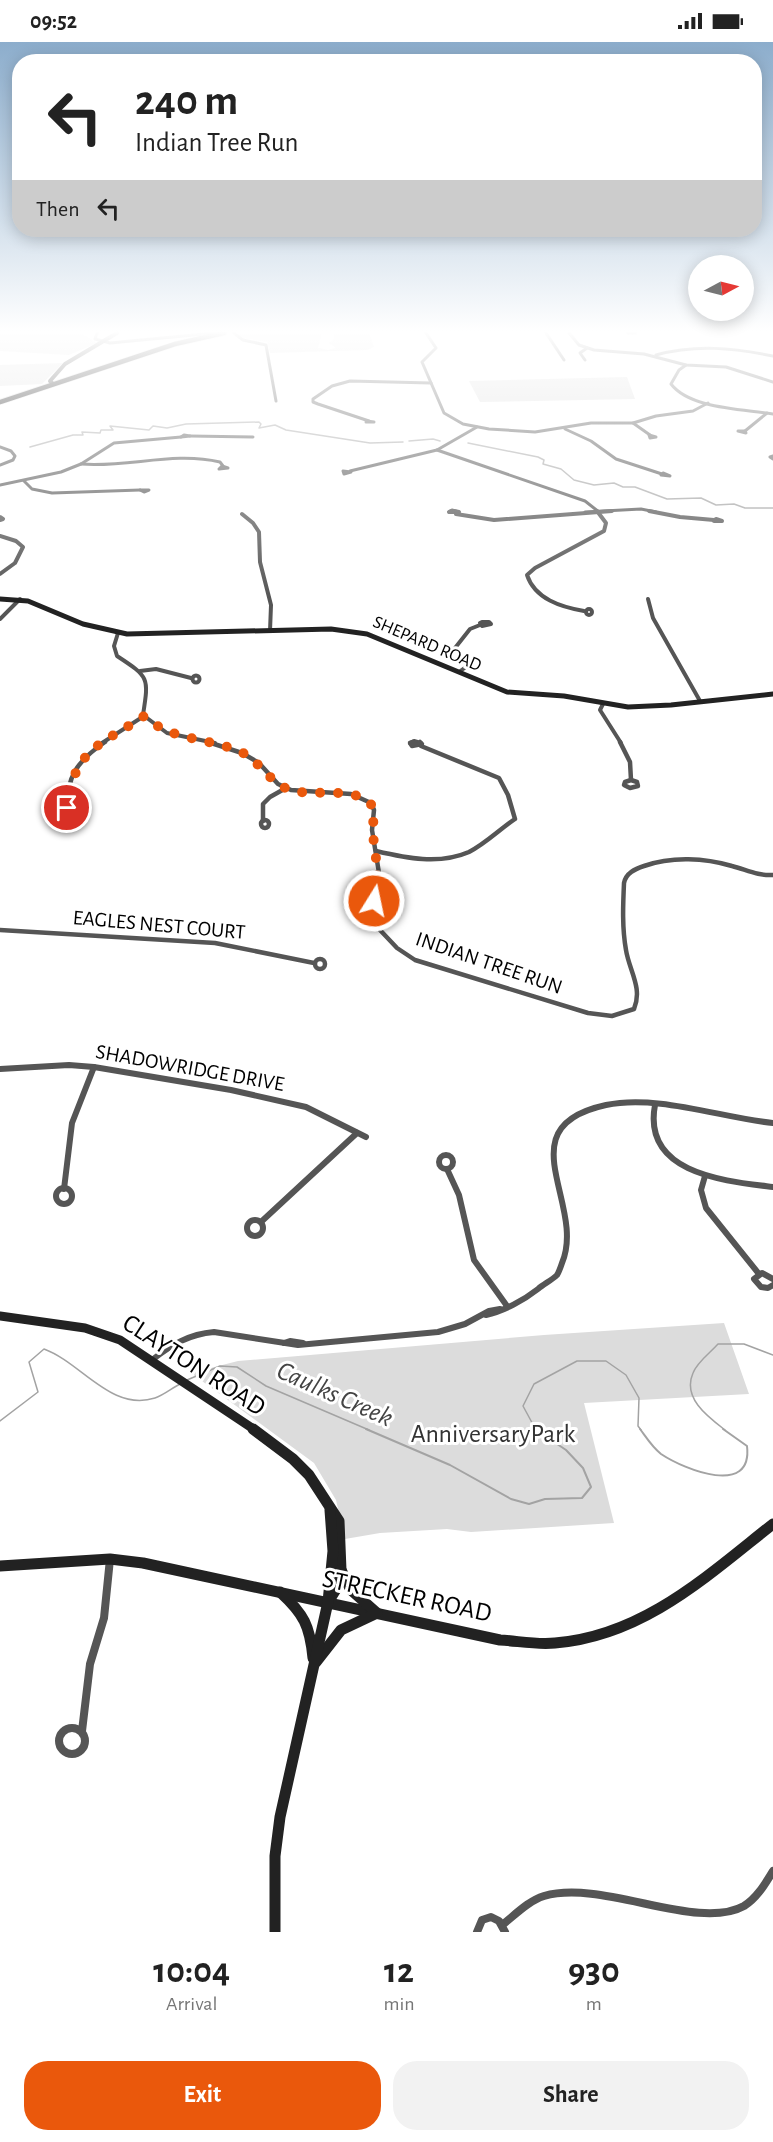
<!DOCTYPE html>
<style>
body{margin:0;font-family:"Alegreya Sans",sans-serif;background:#f2f2f2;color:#222;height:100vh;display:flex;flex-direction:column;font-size:22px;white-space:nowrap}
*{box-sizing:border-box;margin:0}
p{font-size:20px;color:#767676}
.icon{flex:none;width:33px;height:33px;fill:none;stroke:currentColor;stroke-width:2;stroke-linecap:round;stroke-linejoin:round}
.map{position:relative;height:1890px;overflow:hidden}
.drawer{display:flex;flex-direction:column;background:#fff;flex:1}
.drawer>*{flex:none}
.hud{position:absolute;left:12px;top:12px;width:750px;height:183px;border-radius:24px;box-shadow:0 3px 15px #0003;background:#fff;color:#222;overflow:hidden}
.needle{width:39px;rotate:83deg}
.fabs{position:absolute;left:688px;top:213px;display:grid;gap:12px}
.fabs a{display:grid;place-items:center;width:66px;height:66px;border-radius:50%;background:#fff;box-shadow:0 3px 15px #0003;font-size:30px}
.pin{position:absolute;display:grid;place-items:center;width:51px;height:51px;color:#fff;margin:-26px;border:3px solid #fff;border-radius:50%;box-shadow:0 2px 6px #0007}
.me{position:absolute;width:66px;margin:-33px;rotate:10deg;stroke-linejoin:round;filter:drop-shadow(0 0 4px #0008)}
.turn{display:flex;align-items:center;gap:21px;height:126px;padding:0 24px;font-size:27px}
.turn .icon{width:78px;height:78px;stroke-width:2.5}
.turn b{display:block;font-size:42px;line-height:51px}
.then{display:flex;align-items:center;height:57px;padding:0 24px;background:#0003;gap:12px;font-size:22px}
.eta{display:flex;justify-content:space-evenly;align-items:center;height:102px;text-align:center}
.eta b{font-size:36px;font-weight:600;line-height:42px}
.button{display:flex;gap:12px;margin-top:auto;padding:12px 24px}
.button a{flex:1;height:69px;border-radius:24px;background:#ea580c;color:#fff;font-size:24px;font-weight:600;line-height:69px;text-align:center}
.button a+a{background:#f2f2f2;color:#222}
.status{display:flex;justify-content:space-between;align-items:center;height:42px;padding:0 30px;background:#fff;direction:ltr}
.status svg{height:16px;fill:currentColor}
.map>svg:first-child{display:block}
</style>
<div class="status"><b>09:52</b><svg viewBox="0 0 49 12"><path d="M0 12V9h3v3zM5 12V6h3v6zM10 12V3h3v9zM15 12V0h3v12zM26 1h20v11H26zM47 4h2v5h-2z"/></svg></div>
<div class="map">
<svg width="773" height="1890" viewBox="0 0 773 1890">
<rect width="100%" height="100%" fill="#fff"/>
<g fill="#dcdcdc">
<polygon points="0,291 81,291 97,301 69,313 0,309"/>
<polygon points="322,291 318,306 328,308 336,306 329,301 334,297 334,291 369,291 374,305 367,308 270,311 267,300 244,296 238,292"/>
<polygon points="63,321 42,342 0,344 0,323"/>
<polygon points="627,335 635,357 480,360 469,339"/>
<polygon points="724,1281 749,1352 584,1361 614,1481 471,1490 447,1487 380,1491 345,1497 336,1458 314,1421 191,1331 238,1319 544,1293"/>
</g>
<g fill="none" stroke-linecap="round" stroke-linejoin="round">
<g stroke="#a3a3a3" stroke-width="1.5">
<polyline points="409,399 433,397 440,399"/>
<polyline points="468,401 538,415 544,418 543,422 561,427 574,438 594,443 614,441 623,445 635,445 667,457 701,456 716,463 734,462 745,466 773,466"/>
<polyline points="30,405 73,393 83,393 82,390 100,391 101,388 113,388 110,384 149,388 153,384 167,386 186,382 259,380 261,382 259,386 275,383 286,388 370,401 403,400"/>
<polyline points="187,1338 220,1324 237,1325 266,1344 369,1388"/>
<path d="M 0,1379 L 38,1350 L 29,1320 L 44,1307 C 82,1321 111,1370 155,1356 C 164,1353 172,1346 180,1342"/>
<polyline points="536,1388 523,1364 534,1342 577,1319 606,1319 626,1333 639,1356 638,1384 641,1388"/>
<path d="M 725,1388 C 708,1375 682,1356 693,1331 C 697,1320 710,1311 718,1302 L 744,1302 L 773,1313"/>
</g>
<g stroke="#a3a3a3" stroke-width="2">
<polyline points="366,1387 450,1423 511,1457 529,1462 545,1457 582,1456 591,1445 583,1426 566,1408 535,1387"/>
<path d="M 640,1387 C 646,1395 652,1405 661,1412 C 685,1428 753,1455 747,1404 L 723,1387"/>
</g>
<defs>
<polyline id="primary" points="0,360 175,302 224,291"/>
</defs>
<use href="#primary" stroke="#dbdbdb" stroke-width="6"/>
<g stroke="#555" stroke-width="3">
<polyline points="97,291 95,297 110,301 214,291"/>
<polyline points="234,291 243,298 266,303 276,359"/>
<polyline points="426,291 436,306 422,320 444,371 463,382 489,387 535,390 591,381 633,381 656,374 693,369 708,361"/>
<polyline points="546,291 564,318"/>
<polyline points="569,291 579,303 594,308 644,312 686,323 726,325 773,340"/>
<polyline points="628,291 635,291"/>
<path d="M 656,313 C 696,302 733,306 773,314"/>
<polyline points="585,318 580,311 587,306"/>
<path d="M 686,323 L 679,328 L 671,342 C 690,367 744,367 773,372"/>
<polygon points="367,379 374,380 366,380"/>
<polyline points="369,379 318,362 313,360 313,357 332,344 350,339 431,341"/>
<polyline points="633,381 650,393"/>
<polyline points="565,387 591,399 616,417 662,432"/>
<polygon points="738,389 745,389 746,391"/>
<polyline points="745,389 767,371"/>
<polygon points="184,393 190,394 181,395"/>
<polygon points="649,393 656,395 650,396"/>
<polyline points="190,394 253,395"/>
<polyline points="0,405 11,409 15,414 13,418 0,423"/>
<polyline points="437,408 585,459 599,470"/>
<polyline points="773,414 770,415 773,417"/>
<path d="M 81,422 C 128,426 173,409 220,420 L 223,424"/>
<polygon points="222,424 228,426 219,427"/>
<polygon points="343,429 351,430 344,432"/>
<polyline points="350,429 437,408 477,385"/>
<polygon points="663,431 670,434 661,433"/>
<polyline points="24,439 32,447 52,451 140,448"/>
<polyline points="0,443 61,430 81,422 114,401 181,395"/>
<polygon points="140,448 149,448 144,450"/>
<polygon points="452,468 459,470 449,470"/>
<polyline points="585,470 641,467 656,470"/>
</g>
<g stroke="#555" stroke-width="4">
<polyline points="451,469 449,470 459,470 454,469"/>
<polyline points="649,469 680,475 714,478"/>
<polyline points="242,472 253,481 259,490 260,520 271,563 270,589"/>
<polyline points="456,472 494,478 612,469"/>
<polyline points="0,475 3,477 0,478"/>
<polygon points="716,477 722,479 714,479"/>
<polyline points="0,494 16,499 23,505 15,521 0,532"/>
<polyline points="648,557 653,576 700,659"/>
<circle cx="589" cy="570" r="3"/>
<path d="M 584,569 C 561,565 535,557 527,533 L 535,526 L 604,489 L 606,481 L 597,469"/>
<polyline points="0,577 20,557"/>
<polygon points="482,580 489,580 491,582 482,584 480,581"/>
<path d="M 118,591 L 114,604 L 117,614 C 149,635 149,635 143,673 L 167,691 L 215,701"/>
<polyline points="140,629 156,627 191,636"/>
<polyline points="459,630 470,622 455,606 470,587 480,583"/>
<circle cx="196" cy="637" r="3.5"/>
<polyline points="603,662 600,668 621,701"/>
<polyline points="102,701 144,674"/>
<polyline points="410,701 414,699 421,701"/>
</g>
<g stroke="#555" stroke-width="4.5">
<path d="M 208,700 L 242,711 L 259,721 L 278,742 L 291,748 L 351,752 L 371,761 L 374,768 L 372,788 L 379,831 L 374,874 L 380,888 L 397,906 L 415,918 L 588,971 L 612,974 L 634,967 C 643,946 629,928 626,908 C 622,886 623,863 624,841 C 626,831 635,827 644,824 C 672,814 705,816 732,824 C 747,828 758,834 773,833"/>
<polyline points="413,700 410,701 412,704 422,702 420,700"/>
<polyline points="620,700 630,720 631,738"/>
<polygon points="631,738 637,740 638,744 630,746 624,743 625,740"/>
<circle cx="68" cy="772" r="4"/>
<path d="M 67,769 C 66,735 77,719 105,700"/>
<circle cx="265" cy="782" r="4"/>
<polyline points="263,779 263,762 270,755 286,746"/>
<path d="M 376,809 C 406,816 439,823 469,810 C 485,802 500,787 515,777 L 508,753 L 499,736 L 421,704"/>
<polyline points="0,888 215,901 314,921"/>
<circle cx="320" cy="922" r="5"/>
</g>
<g stroke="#555" stroke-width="6">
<polyline points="0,1027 69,1023 94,1025 231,1048 306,1065 366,1095"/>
<path d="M 655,1063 C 642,1132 725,1139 773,1145"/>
<circle cx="446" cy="1120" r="7"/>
<polyline points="447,1127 459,1153 474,1218 507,1264"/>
<polyline points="705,1134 701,1148 706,1166 759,1232"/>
<circle cx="64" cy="1154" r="8"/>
<polyline points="64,1147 72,1081 94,1025"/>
<circle cx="255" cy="1186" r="8"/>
<polyline points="262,1179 357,1091"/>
<polyline points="773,1237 762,1231 754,1237 761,1245 768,1246 773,1243"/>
<path d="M 486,1273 C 504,1269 524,1258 538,1247 C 544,1242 552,1238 557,1233 C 559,1230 561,1224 562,1221 C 587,1162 504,1085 606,1063 C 657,1052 722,1076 773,1081"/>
<polyline points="284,1301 290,1299 303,1301"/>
<path d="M 152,1318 C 171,1303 189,1292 214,1290 L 298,1303 L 438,1290 L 465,1282 L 489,1269 L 500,1267"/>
</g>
<g stroke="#555" stroke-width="8">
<circle cx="72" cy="1699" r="13"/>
<polyline points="82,1689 90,1622 104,1576 110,1517"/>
<path d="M 502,1883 C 515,1873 528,1859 544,1854 C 603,1837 697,1890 744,1864 C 757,1856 765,1842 773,1829"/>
<polyline points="477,1890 482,1878 491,1875 499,1879 505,1890"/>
</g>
<polyline stroke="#222" stroke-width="4" points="53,342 50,339 65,322 117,291"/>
<polyline stroke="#222" stroke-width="5" points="0,557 28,559 83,582 127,592 331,587 367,592 507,650 564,654 628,665 671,663 773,652"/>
<polyline stroke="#222" stroke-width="9" points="0,1274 85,1286 120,1298 255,1388"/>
<g stroke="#222" stroke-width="11">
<polyline points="253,1387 293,1417 309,1433 339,1479 341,1528 338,1544 328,1560"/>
<path d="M 0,1524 L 110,1517 L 143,1521 L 500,1598 C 518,1599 537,1603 555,1601 C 643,1594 707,1534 773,1482"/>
<path d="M 280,1550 C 304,1572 310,1584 313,1616"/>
<polyline points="316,1620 341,1588 377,1571 351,1548 341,1528"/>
<polyline points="275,1890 275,1814 280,1775 328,1560 333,1509 330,1468"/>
</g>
<use href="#primary" stroke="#000" stroke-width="4.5"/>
</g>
<linearGradient id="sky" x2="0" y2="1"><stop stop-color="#8cadcc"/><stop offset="0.52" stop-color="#fff"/><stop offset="1" stop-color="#fff" stop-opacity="0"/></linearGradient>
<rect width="773" height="556" fill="url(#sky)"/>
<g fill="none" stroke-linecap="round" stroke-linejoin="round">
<path stroke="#ea580c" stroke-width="10" stroke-dasharray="0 18" d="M 67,766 C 74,706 100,704 144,674 C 172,700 210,695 243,711 C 261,721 270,741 290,748 C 315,755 343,745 367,758 C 379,768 371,780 373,793 C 376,819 380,833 374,859"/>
</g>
<g text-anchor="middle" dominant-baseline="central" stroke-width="6" stroke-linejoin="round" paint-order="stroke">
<g font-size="18" fill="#000" stroke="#fff">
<text transform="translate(427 602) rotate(23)">SHEPARD ROAD</text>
</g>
<g font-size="21" fill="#000" stroke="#fff">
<text transform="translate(159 883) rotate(5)">EAGLES NEST COURT</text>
<text transform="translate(489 921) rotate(19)">INDIAN TREE RUN</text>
<text transform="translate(190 1026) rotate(10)">SHADOWRIDGE DRIVE</text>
</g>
<g font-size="26" fill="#000" stroke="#fff">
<text transform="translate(194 1323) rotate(33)">CLAYTON ROAD</text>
<text transform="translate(407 1554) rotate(12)">STRECKER ROAD</text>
</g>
<g font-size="26" fill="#333" stroke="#fff">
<text x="493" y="1392">AnniversaryPark</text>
</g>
<g font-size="27" font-style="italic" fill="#444" stroke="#fff">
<text transform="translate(335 1352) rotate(24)">Caulks Creek</text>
</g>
</g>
</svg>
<div class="fabs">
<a><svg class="needle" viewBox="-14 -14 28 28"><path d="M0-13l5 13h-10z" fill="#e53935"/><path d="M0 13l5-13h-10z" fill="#767676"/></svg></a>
</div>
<div class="pin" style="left:67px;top:766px;background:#d93025"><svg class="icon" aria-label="arrive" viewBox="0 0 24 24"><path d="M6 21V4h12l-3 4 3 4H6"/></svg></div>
<svg class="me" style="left:374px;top:859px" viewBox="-20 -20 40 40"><circle r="17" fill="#ea580c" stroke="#fff" stroke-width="3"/><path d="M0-11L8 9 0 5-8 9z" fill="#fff"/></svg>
<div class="hud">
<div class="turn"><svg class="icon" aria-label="left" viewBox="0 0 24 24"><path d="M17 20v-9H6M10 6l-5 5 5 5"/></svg><div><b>240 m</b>Indian Tree Run</div></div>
<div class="then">Then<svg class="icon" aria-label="left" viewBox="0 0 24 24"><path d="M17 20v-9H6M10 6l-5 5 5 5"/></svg></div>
</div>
</div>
<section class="drawer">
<div class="eta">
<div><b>10:04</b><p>Arrival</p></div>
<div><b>12</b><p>min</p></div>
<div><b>930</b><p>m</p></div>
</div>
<div class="button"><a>Exit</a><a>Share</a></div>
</section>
